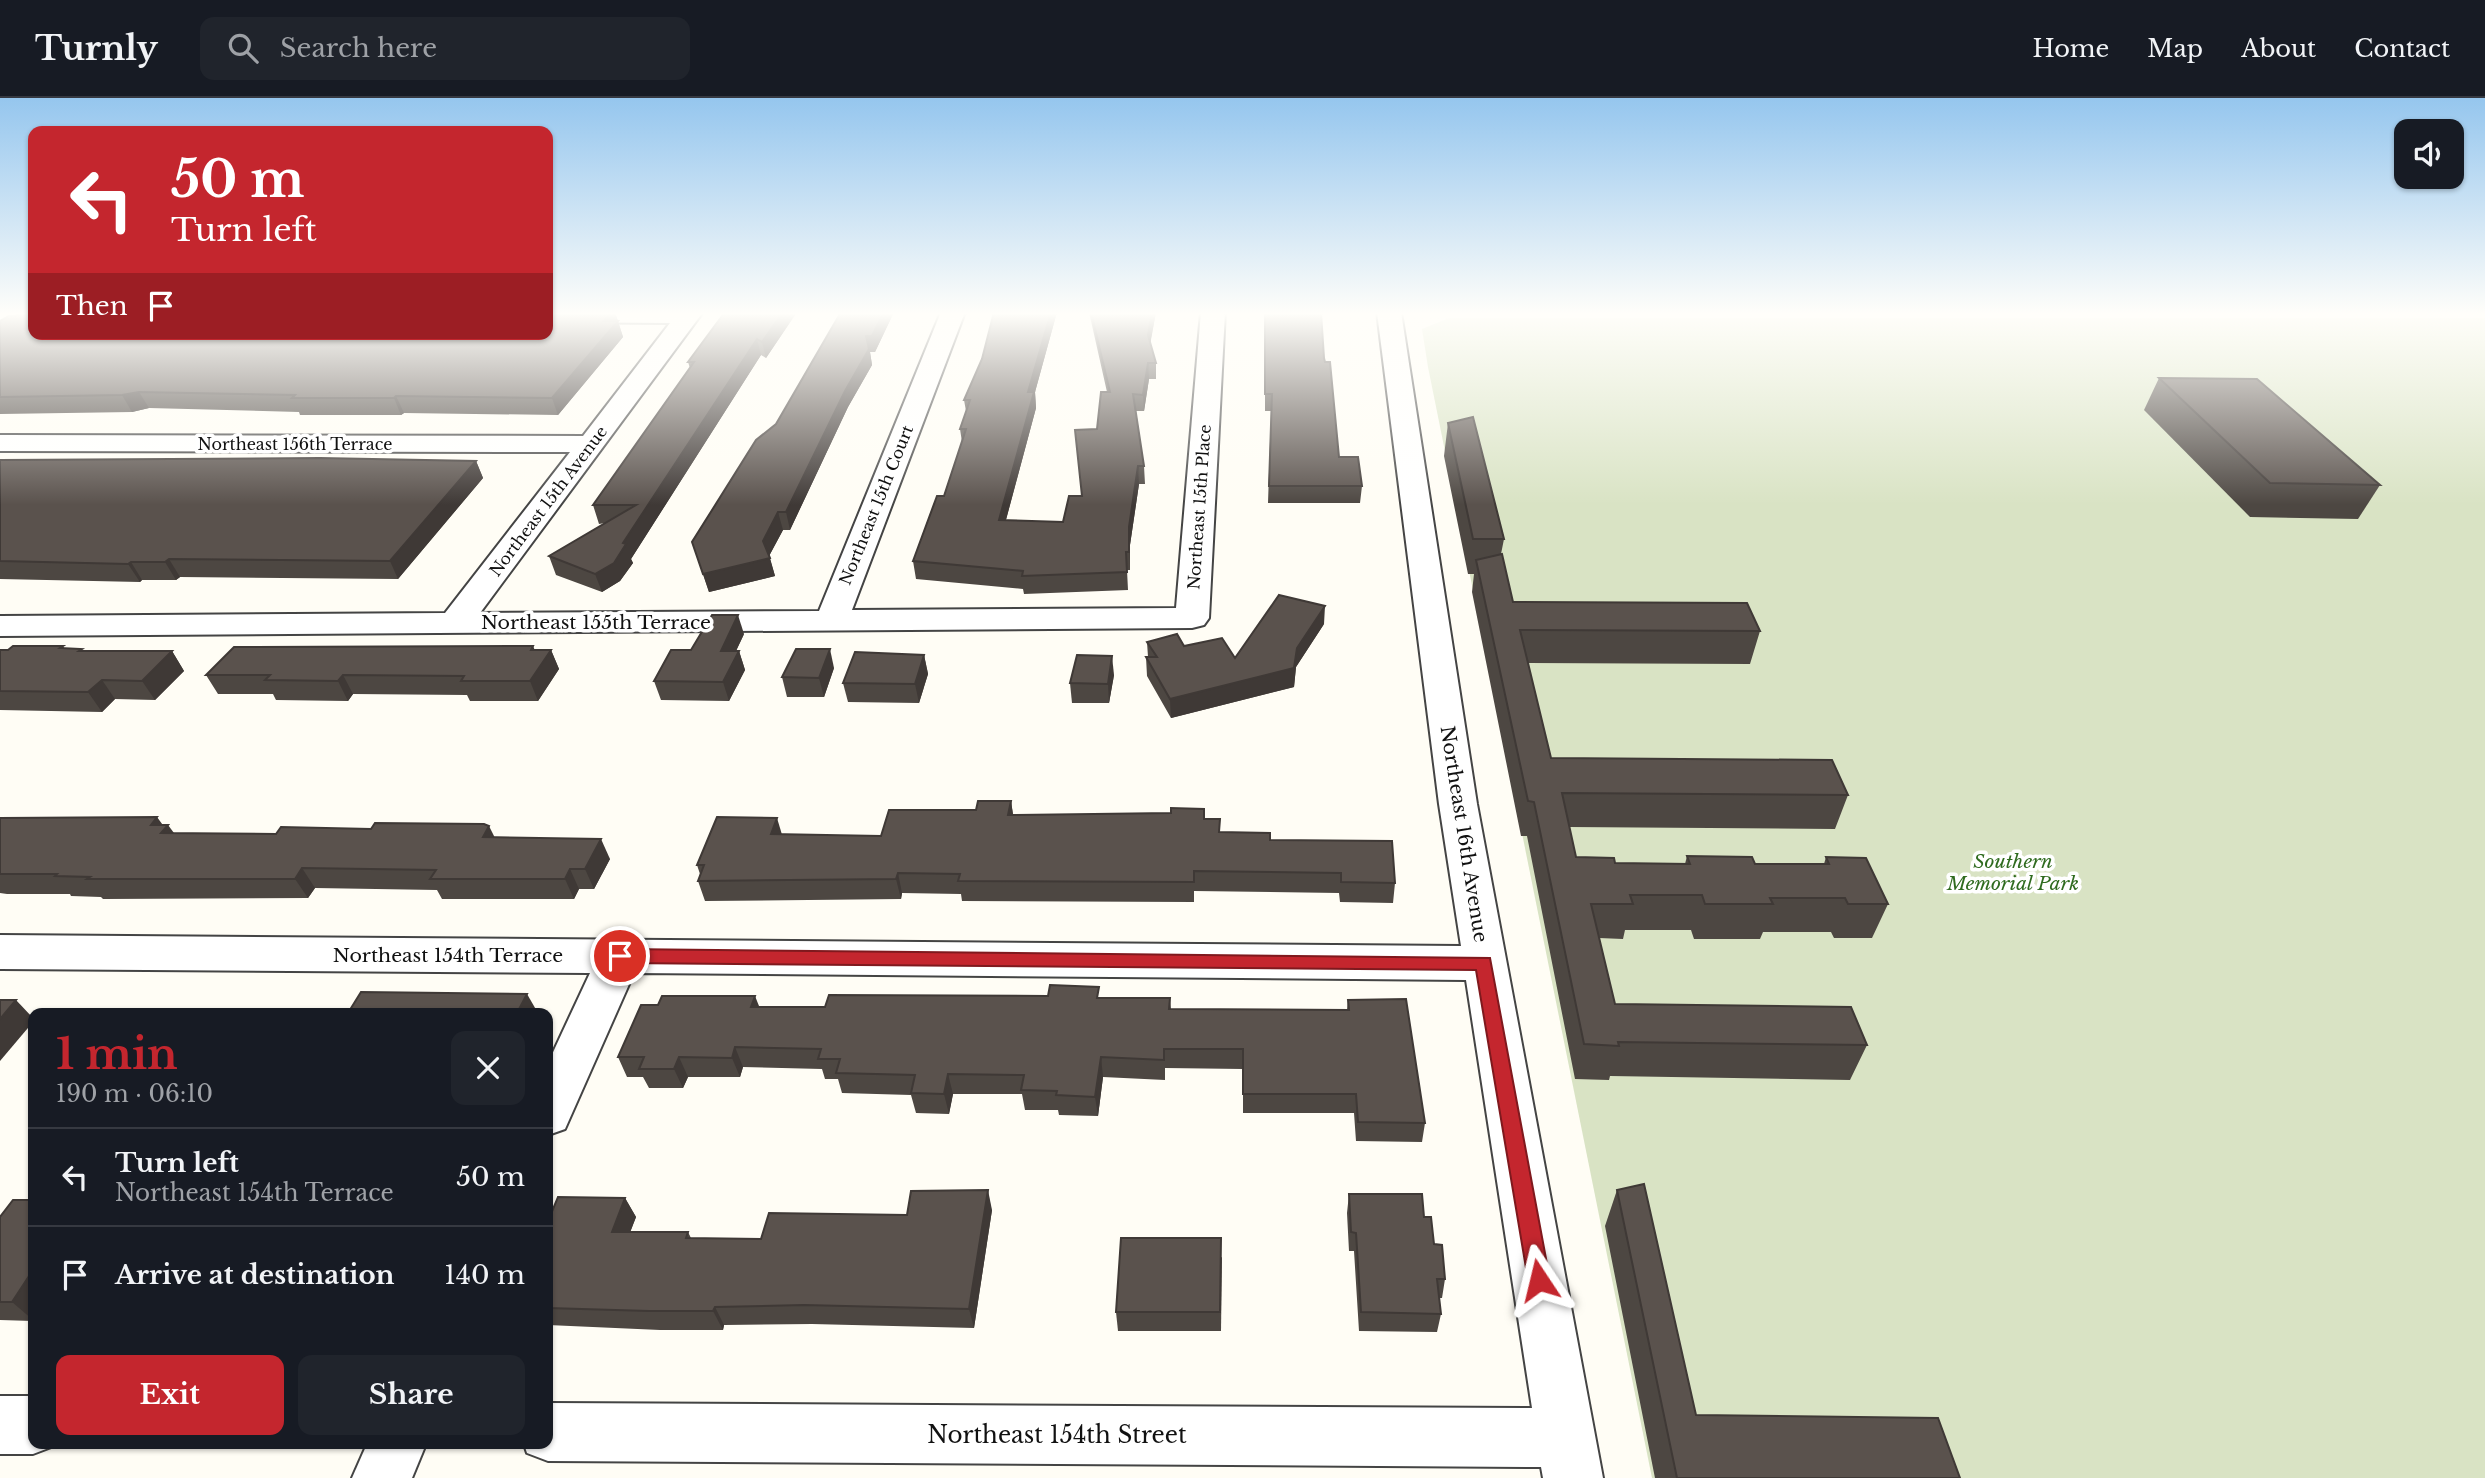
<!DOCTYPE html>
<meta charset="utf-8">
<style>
body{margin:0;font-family:"Libre Baskerville",serif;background:#20242c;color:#f1f3f6;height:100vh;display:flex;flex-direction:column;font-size:26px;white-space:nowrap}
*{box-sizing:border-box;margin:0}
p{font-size:23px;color:#9ea1a6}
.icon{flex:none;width:38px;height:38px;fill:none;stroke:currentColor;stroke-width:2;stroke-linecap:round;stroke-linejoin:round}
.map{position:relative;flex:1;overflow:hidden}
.panel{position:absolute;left:28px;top:910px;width:525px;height:441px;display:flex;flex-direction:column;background:#171b24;border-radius:14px;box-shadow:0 2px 5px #0004}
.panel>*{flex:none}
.hud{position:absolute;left:28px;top:28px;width:525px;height:214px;border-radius:14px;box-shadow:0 2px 5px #0004;background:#c4262e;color:#fff;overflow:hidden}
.tools{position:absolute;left:2394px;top:21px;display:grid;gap:14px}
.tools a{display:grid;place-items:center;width:70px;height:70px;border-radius:14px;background:#171b24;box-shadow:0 2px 5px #0004;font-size:35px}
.pin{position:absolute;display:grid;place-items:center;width:60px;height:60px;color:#fff;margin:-30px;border:4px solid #fff;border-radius:50%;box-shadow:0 2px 7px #0007}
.me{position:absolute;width:77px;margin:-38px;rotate:350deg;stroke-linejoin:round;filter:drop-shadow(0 0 5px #0008)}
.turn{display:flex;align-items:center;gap:24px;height:147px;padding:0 28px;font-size:32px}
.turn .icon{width:91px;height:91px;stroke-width:2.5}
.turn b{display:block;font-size:49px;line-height:60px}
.then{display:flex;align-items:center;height:66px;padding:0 28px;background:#0003;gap:14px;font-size:26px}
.round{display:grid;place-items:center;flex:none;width:74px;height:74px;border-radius:14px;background:#20242c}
.overview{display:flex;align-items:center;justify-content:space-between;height:119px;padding:0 28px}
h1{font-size:42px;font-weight:700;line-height:52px;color:#c4262e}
.cta{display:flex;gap:14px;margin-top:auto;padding:14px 28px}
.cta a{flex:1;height:80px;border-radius:14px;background:#c4262e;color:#fff;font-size:28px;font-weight:700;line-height:80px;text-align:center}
.cta a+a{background:#20242c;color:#f1f3f6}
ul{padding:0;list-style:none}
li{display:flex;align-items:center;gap:21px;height:98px;padding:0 28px;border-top:2px solid #363941}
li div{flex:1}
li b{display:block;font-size:26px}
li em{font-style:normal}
header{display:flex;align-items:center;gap:42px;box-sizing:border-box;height:98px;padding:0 35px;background:#171b24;border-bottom:2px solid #363941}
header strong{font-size:33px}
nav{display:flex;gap:38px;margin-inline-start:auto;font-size:24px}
.search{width:490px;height:63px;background:#20242c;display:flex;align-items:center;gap:18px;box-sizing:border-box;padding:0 24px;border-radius:14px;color:#9ea1a6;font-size:26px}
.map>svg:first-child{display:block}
</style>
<header>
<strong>Turnly</strong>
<div class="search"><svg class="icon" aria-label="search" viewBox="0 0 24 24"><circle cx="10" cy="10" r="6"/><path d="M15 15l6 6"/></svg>Search here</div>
<nav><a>Home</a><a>Map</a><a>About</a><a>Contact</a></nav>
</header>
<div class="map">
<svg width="2485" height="1380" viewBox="0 0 2485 1380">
<rect width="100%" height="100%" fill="#fffdf5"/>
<polygon fill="#d9e3c4" points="1449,220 2485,220 2485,1380 1652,1380 1428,269 1422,231"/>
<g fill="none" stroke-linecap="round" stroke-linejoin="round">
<defs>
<g id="minor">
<rect x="0" y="214" width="33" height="9"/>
<polygon points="548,214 703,214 480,515 819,513 941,214 965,214 852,512 1176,510 1201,214 1225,214 1209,520 1204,527 1192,530 0,538 0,518 445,515 570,354 0,353 0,337 583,338 670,225 548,224"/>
<polygon points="1377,214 1401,214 1477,706 1603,1380 1543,1380 1541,1369 548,1363 527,1355 524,1346 548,1346 548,1305 1532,1310 1466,882 634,875 565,1031 548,1037 548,965 590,875 0,871 0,837 1461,848 1439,706"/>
<polygon points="0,1298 33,1298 33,1346 54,1348 33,1356 0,1356"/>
<polygon points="367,1346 426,1346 412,1380 352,1380"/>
</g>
</defs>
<use href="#minor" stroke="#444" stroke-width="4"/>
<use href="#minor" fill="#fff" fill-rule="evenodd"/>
</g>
<g fill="#4d4742">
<polygon points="615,214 623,239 558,317 404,315 401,317 300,317 299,314 149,310 132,314 0,316 0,223 16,218 33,236 548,236"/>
<polygon points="725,214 797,214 766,260 761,257 631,461 633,465 620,483 602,494 556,477 549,458 605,425 599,426 593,407 690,270 688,264"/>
<polygon points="841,214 894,214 875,254 870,254 872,267 848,309 790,432 783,432 769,458 775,478 709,494 692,444 776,326"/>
<polygon points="994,214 1057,214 1035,294 1036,310 1006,422 1063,424 1082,398 1097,331 1107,294 1089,214 1156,214 1150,245 1156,265 1156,281 1149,281 1144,313 1136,313 1144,368 1145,386 1139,386 1130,447 1130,472 1127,472 1128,492 1024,496 1023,491 916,481 913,463 944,398 962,344 960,331 966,313 964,302 982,261"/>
<polygon points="1265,214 1339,359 1362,388 1360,405 1268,405 1271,313 1265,313"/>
<polygon points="2159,280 2380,387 2358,421 2250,419 2144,312"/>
<polygon points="1448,325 1504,441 1501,456 1513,504 1760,533 1750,566 1528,565 1551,660 1848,697 1835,731 1569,729 1576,759 1615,765 1685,766 1687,758 1755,766 1824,766 1826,759 1888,806 1872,840 1834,840 1831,834 1763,834 1760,841 1694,841 1691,832 1625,832 1623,841 1599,840 1615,906 1867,947 1850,982 1610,978 1609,982 1575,981 1527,738 1521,738 1472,494 1474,476 1468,476 1444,358"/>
<polygon points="0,362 476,363 483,380 398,481 180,479 176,482 142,482 140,484 0,481"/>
<polygon points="1324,526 1296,569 1294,589 1171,620 1147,578 1146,559 1148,559 1147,544 1235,560"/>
<polygon points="744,536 736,553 739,553 745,572 729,603 661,602 654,583 691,552"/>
<polygon points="63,548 65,551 83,553 172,553 184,573 155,602 115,601 102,614 0,612 0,552"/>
<polygon points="535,552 551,552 559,571 538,603 470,603 467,597 353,596 348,603 276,602 273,596 218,596 206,577"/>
<polygon points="924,557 928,576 919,605 848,604 843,585"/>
<polygon points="834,570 824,599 787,599 782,579"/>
<polygon points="1114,577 1109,605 1072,605 1070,585"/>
<polygon points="1011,703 1013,717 1204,721 1220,734 1270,742 1395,785 1393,805 1340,804 1339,795 1194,793 1194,804 962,803 961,796 902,795 901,801 705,803 698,783 700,776 697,767 782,737 881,738"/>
<polygon points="0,720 174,735 495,739 610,761 594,791 579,791 574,801 442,801 437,792 315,790 308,800 103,801 101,799 71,798 70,796 7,796 0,795"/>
<polygon points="1100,900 1170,900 1171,911 1347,912 1348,902 1425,1025 1422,1044 1356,1043 1354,1015 1243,1015 1243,971 1165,970 1165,982 1103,979 1098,1018 1059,1017 1058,1012 1025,1012 1022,996 953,996 949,1016 916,1015 911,997 842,995 838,981 825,981 822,971 743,969 740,979 688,979 683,990 649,990 643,979 627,979 618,959 658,907 825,909"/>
<polygon points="1617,1092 1696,1317 1960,1380 1655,1380 1605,1128"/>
<polygon points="1349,1096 1424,1119 1445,1181 1442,1200 1439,1200 1441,1216 1437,1234 1359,1233 1354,1153 1349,1153 1347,1115"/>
<polygon points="625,1100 636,1119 630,1134 688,1134 691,1140 761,1141 907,1117 992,1112 974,1230 812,1226 724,1227 723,1232 660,1232 548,1227 548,1123"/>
<polygon points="33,1102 33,1223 0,1222 0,1119"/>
<polygon points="1222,1159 1221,1233 1118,1233 1116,1214"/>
</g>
<g fill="#3f3936">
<polygon points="612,214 615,214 623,239 558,317 552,300 604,223"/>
<polygon points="783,214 797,214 766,260 762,244"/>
<polygon points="884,214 894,214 875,254 870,254 872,267 848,309 790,432 786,414 845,293 866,238"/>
<polygon points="1051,214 1057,214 1035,294 1036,310 1001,440 999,422 1028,294"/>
<polygon points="1152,214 1156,214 1149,253 1148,237"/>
<polygon points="757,241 761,257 631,461 633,465 620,483 602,494 595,476 623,445"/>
<polygon points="1148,265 1149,281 1144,313 1143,297"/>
<polygon points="139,294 149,310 132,314 122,297"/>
<polygon points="396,298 404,315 401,317 394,300"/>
<polygon points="476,363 483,380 398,481 390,463"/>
<polygon points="1138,368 1139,386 1130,447 1130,472 1129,429"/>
<polygon points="778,414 783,432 768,460 770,460 775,478 709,494 703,476 763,443"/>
<polygon points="169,461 180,479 176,482 165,464"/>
<polygon points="131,464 142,482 140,484 128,466"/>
<polygon points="1325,508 1324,526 1296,569 1294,589 1171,620 1170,601 1297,550"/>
<polygon points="738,517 744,536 727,572 721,553"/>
<polygon points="533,548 541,566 551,552 559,571 538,603 530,583 531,552"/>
<polygon points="830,551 834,570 824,599 819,580"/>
<polygon points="172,553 184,573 155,602 142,583"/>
<polygon points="739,553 745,572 729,603 723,584"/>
<polygon points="924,557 928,576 919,605 915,586"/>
<polygon points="1112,558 1114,577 1109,605 1108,586"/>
<polygon points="343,577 353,596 348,603 338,583"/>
<polygon points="102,582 115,601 102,614 88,594"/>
<polygon points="1011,703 1014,723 1008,717"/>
<polygon points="157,719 165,730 168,727 183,747 176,755 151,727"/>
<polygon points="777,720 783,740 771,736"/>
<polygon points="489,728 499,748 483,739"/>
<polygon points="601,741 610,761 594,791 585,771"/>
<polygon points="302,770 315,790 308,800 295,781"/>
<polygon points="570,771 579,791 574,801 565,781"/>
<polygon points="898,775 902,795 901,801 896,781"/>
<polygon points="527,896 538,915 517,915"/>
<polygon points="755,898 763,918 751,909"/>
<polygon points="16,902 33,920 33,924 0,963 0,921"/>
<polygon points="735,949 743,969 740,979 732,960"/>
<polygon points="679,959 688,979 683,990 674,971"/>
<polygon points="1101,959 1103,979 1098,1018 1095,999"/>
<polygon points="948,976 953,996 949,1016 944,996"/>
<polygon points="988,1092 992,1112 974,1230 969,1211"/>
<polygon points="625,1100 636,1119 623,1153 612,1134"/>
<polygon points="33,1172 33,1222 12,1204"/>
<polygon points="715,1209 724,1227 723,1232 713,1213"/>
</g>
<g fill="#5a524d" stroke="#3f3936" stroke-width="2">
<polygon points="22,214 33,214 33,236 548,236 548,219 553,214 612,214 604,223 618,223 552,300 396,298 394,300 292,300 295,297 139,294 122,297 0,299 0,223 9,218 16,218"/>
<polygon points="725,214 783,214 762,244 757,241 623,445 626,446 614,465 595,476 549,458 636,407 593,407 694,264 688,264"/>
<polygon points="841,214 884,214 872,238 866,238 869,251 845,293 786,414 778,414 763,443 770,460 703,476 692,444 756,342 776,326"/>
<polygon points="994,214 1051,214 1028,294 1034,294 999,422 1063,424 1069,398 1082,398 1075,332 1097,331 1101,294 1110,294 1091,214 1152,214 1148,237 1156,265 1148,265 1143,297 1133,296 1144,368 1138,368 1129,429 1129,454 1126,454 1127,474 1022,478 1023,473 913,463 937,398 944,398 966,331 960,331 970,302 964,302 982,261"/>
<polygon points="1265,214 1321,214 1324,260 1325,264 1330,264 1339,359 1358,359 1362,388 1269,388 1272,296 1265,296"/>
<polygon points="2159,280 2257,281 2380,387 2270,385"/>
<polygon points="1473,319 1504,441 1473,441 1448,325"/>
<polygon points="320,360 476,363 390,463 169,461 165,464 131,464 128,466 0,463 0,362"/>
<polygon points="1502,456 1513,504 1747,505 1760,533 1520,532 1551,660 1832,662 1848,697 1562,695 1576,759 1614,760 1615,765 1690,766 1687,758 1752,759 1755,766 1829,766 1826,759 1866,760 1888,806 1848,806 1845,800 1770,800 1773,806 1705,806 1702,797 1630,797 1633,806 1591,806 1615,906 1851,909 1867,947 1618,944 1619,948 1584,946 1534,704 1528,703 1476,462"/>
<polygon points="1279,497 1325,508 1297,550 1294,570 1170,601 1146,559 1157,559 1147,544 1177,536 1184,548 1222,540 1235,560"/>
<polygon points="712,517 738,517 721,553 739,553 723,584 654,583 671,552 691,552"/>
<polygon points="13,548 63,548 60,550 82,551 79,553 172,553 142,583 102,582 88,594 0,593 0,552 8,552"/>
<polygon points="533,548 531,552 551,552 530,583 461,583 464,578 343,577 338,583 265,582 270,577 206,577 234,549"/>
<polygon points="796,551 830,551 819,580 782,579"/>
<polygon points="855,554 924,557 915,586 843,585"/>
<polygon points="1077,557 1112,558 1108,586 1070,585"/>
<polygon points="978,703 1011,703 1008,717 1171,715 1171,710 1204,711 1204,721 1220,721 1219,734 1270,735 1270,742 1392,743 1395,785 1341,784 1341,775 1194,773 1194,784 958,783 960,776 898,775 896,781 698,783 704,767 697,767 717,719 777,720 771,736 881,738 889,712 976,712"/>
<polygon points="157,719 151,727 168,727 161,735 276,736 281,729 371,731 375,725 484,726 489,728 483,739 601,741 585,771 570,771 565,781 430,781 436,772 302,770 295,781 87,781 90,779 55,778 57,776 0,776 0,720"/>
<polygon points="1050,887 1099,889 1097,900 1170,900 1169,911 1349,912 1348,902 1406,901 1425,1025 1358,1024 1356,996 1243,996 1243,951 1164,951 1164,962 1101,959 1095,999 1056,997 1057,993 1021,992 1024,977 948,976 944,996 911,995 915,977 836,975 840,961 818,961 821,951 735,949 732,960 679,959 674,971 639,971 644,959 618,959 641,907 658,907 662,898 755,898 751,909 825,909 829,897 1048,898"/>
<polygon points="361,894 527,896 517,915 348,915"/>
<polygon points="0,902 16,902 0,921"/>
<polygon points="1644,1086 1696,1317 1938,1320 1960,1380 1677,1380 1617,1092"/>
<polygon points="988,1092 969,1211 804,1207 715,1209 713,1213 649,1213 548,1210 548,1123 558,1099 625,1100 612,1134 688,1134 686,1140 761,1141 769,1115 907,1117 911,1093"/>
<polygon points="1349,1096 1422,1096 1424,1119 1431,1119 1434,1146 1442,1147 1445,1181 1437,1181 1441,1216 1361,1214 1356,1135 1351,1134"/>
<polygon points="13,1102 33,1102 33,1172 12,1204 0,1204 0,1119"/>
<polygon points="1121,1140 1221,1140 1220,1214 1116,1214"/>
</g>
<linearGradient id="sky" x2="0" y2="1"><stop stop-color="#95c6ee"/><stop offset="0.53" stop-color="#fffefa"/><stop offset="1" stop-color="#fffefa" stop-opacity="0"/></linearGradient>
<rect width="2485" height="407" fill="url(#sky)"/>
<polygon fill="#c4262e" stroke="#7f191e" stroke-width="2" points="620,851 1490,860 1550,1182 1547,1189 1539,1192 1531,1189 1528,1182 1476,872 620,865 613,863 611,858 613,854"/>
<g text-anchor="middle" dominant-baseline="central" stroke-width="7" stroke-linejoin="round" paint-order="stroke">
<g font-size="16" fill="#111" stroke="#fff">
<text x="295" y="346">Northeast 156th Terrace</text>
<text transform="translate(548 403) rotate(-53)">Northeast 15th Avenue</text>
<text transform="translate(876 407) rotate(-68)">Northeast 15th Court</text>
<text transform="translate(1199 409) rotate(-86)">Northeast 15th Place</text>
</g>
<g font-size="19" fill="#111" stroke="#fff">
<text x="596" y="524">Northeast 155th Terrace</text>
<text transform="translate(1464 736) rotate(81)">Northeast 16th Avenue</text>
<text x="448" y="857">Northeast 154th Terrace</text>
</g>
<g font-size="19" font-style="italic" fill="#2f6b1f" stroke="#fff">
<text x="2013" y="763">Southern<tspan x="2013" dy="22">Memorial Park</tspan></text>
</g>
<g font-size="23" fill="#111" stroke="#fff">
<text x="1057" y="1337">Northeast 154th Street</text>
</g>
</g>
</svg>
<div class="tools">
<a><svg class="icon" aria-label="sound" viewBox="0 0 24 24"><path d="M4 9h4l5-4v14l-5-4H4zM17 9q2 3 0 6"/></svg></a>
</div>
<div class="pin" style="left:620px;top:858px;background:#d93025"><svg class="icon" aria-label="arrive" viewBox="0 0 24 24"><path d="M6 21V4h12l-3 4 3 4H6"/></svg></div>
<svg class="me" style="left:1539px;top:1182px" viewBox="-20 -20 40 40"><path d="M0-17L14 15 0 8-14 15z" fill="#c4262e" stroke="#fff" stroke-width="4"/></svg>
<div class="hud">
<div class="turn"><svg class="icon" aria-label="left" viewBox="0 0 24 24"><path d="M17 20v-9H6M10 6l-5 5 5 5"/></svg><div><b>50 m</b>Turn left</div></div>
<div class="then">Then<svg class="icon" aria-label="arrive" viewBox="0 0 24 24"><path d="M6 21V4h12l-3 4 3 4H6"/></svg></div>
</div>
<section class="panel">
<div class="overview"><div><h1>1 min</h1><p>190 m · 06:10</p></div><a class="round"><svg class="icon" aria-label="close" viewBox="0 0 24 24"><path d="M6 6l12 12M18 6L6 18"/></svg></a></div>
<ul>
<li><svg class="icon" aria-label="left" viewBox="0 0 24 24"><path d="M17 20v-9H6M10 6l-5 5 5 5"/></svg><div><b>Turn left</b><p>Northeast 154th Terrace</p></div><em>50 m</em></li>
<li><svg class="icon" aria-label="arrive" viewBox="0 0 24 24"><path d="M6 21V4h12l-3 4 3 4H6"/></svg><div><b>Arrive at destination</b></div><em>140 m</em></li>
</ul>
<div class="cta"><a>Exit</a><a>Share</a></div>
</section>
</div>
